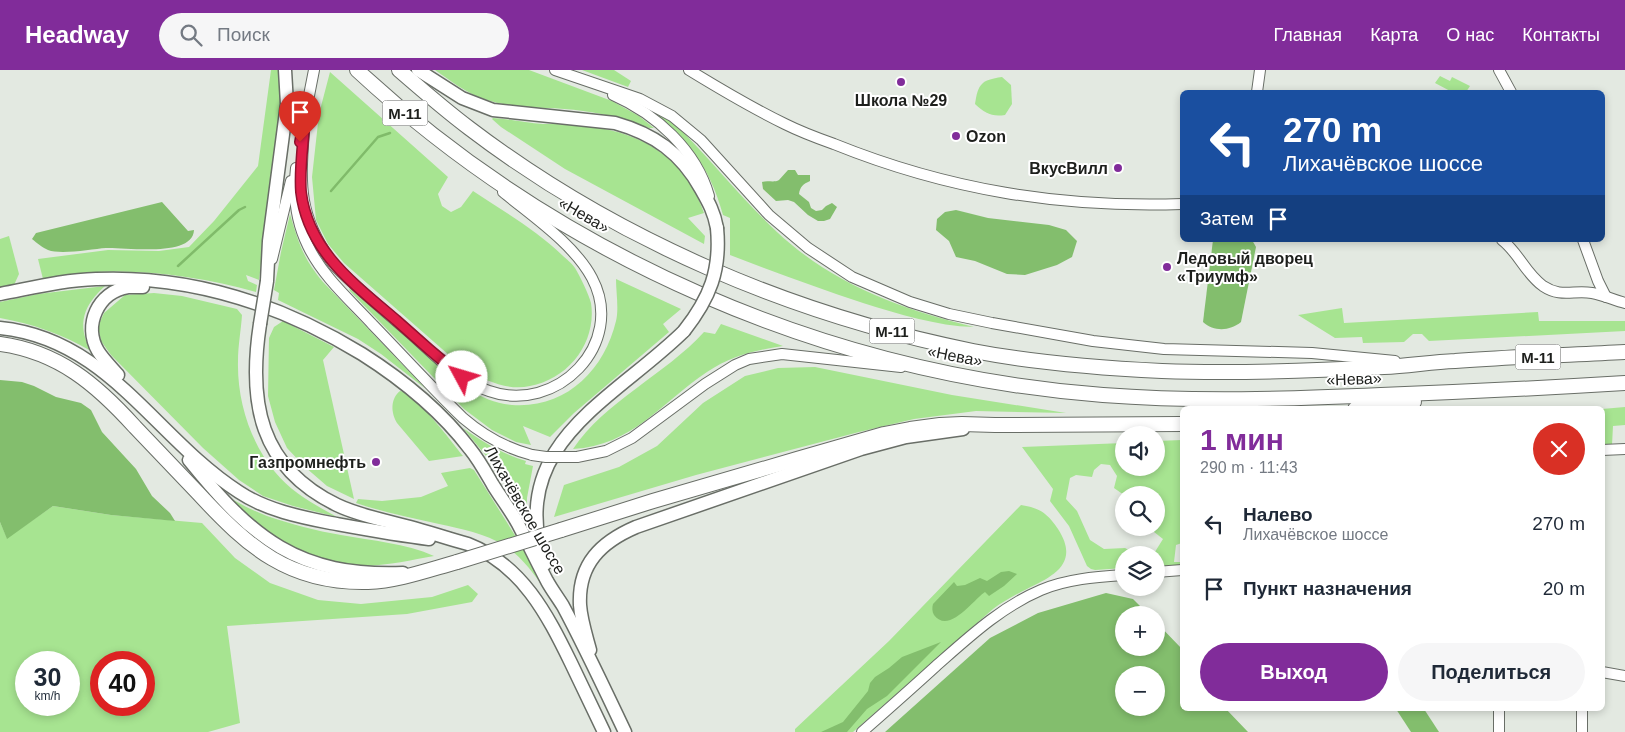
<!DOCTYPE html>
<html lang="ru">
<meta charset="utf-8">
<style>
body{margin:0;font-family:Helvetica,sans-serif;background:#f6f6f7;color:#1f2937;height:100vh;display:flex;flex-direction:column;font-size:19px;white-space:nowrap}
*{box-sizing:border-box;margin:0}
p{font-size:16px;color:#747a83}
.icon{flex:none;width:28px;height:28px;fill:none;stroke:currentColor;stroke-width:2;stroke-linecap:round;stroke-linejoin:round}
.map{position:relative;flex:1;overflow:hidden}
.sheet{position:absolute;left:1180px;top:336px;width:425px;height:305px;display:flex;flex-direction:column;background:#fff;border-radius:8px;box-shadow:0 2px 8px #0003}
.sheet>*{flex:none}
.guide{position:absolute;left:1180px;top:20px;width:425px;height:152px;border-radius:8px;box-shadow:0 2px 8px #0003;background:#1a4fa0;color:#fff;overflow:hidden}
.controls{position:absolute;left:1115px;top:356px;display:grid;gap:10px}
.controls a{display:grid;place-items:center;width:50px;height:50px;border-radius:50%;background:#fff;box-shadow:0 2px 8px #0003;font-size:25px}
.speed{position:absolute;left:15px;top:581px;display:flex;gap:10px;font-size:25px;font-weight:700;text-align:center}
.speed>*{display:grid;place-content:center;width:65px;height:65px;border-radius:50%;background:#fff;box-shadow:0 2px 8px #0003;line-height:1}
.speed small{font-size:12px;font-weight:400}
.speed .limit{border:8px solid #d22;background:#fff;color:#111}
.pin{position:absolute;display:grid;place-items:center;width:42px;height:42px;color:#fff;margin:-51px -21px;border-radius:50% 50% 50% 0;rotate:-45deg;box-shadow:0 0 5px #0007}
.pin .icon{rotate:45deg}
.me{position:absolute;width:55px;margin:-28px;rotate:309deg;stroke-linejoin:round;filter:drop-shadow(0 0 4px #0008)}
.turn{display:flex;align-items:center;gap:18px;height:105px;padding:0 20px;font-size:22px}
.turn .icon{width:65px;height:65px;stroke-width:2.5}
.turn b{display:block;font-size:35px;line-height:42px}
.then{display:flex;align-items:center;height:48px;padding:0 20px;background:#0003;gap:10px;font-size:19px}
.round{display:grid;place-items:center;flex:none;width:52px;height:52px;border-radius:26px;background:#f6f6f7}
.overview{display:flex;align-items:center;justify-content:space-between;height:85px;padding:0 20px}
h1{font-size:30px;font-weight:800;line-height:38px;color:#812c9a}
.primary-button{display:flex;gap:10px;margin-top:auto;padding:10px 20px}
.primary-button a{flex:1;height:58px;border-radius:30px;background:#812c9a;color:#fff;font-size:20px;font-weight:800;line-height:58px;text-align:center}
.primary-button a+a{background:#f6f6f7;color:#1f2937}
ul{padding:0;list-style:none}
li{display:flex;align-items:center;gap:15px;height:65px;padding:0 20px}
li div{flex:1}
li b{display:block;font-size:19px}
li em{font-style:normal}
header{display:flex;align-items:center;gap:30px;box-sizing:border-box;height:70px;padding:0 25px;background:#812c9a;color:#fff}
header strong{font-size:24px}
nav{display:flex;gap:28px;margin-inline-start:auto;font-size:18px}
.search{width:350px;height:45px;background:#f6f6f7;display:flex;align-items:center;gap:12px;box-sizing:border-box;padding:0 18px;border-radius:28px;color:#747a83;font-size:19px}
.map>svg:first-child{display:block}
</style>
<header>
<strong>Headway</strong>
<div class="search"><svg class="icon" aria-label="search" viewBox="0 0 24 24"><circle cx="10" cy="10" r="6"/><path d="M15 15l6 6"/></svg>Поиск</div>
<nav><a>Главная</a><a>Карта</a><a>О нас</a><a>Контакты</a></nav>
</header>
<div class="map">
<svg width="1625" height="662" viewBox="0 0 1625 662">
<rect width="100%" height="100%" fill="#e3e9e1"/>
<g fill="#a7e491" fill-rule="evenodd">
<path d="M 271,0 L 280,0 L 282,33 L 259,210 L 246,205 L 248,211 L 257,215 L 256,222 C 201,207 142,198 85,203 C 71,204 57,207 43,209 L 38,189 L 108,180 L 159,181 L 189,177 L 214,151 L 258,96 Z"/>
<path d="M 435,0 L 529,0 L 612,31 L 639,46 L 654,58 L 649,58 C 627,50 606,44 583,41 C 550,36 516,40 484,29 C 466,23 451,11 435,0 Z"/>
<polygon points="582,0 614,0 631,11 628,17"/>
<path d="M 330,2 L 448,107 L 438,124 L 442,136 L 451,142 L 461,137 L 473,121 C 503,141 536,160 562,185 C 566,189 572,193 575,198 C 580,206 589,225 591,233 C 597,272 569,309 530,316 C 507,321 485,310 466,300 L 344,193 L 328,174 L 316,150 L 312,107 L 319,44 Z"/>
<polygon points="1440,6 1450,11 1452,7 1470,16 1466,22 1452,22 1435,13"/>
<path d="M 1002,7 L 1011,15 L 1012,34 L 1005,45 C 991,47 985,43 975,34 C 978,14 981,10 1002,7 Z"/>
<path d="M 646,38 L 670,51 L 683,62 C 715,95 744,131 777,162 C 834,215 901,239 974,257 C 936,256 899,244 863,233 C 818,218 774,202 730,185 L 730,148 L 723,145 C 709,94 687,69 646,38 Z"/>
<path d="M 493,48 C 510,49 526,53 543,54 C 554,54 566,54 577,55 C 637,60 684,84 704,143 L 688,148 L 705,166 L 704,174 L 565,99 L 501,57 L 492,49 Z"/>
<path d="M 290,144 C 299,174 303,188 323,212 L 426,319 L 381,284 L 358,269 L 278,230 L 279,223 L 274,220 L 281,182 Z"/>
<polygon points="9,166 19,204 14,215 0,218 0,169"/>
<path d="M 616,209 L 681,239 L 663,254 L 669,262 L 574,343 L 550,367 L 523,356 L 531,375 L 516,372 L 492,360 L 464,339 L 350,221 L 349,218 L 469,320 C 482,327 496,334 512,335 C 565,339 604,301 616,251 C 619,239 616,222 616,209 Z"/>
<path d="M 105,216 C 84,235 76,254 91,281 C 62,264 33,254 0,248 L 0,232 L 38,224 Z"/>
<path d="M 154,223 L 182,226 L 237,239 L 242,245 C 241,260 238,276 238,291 C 237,330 250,372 275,402 C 291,422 315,435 337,447 L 293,436 L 263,426 L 239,410 L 203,378 L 111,285 L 101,271 L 98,256 L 104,243 L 125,225 Z"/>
<polygon points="1342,238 1344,253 1538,242 1539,251 1625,251 1625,261 1429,271 1422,264 1413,264 1404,272 1363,273 1362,267 1335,268 1298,245"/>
<polygon points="283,251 334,277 323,290 354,429 327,416 305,397 287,378 275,352 268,326 269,268 274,257"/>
<path d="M 721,254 L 783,276 C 755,280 731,286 707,302 C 662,332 632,376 573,379 C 604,332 666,304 704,262 L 715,264 Z"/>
<polygon points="815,297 952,325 1066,343 976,341 914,349 859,362 696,405 554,447 564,415 619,397 657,376 703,333 745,306 778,298"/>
<path d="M 400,321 C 415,323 452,372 463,386 L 429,391 L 397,353 C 391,343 390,329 400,321 Z"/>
<polygon points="1625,337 1625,355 1613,356 1612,375 1603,375 1602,339"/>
<path d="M 463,358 C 483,372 502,384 526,391 L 525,394 L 533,396 L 527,428 L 526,456 L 511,424 L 491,392 Z"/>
<polygon points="1182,370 1182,473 1176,475 1174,492 1182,492 1182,495 1156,497 1156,485 1153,485 1163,469 1149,458 1156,458 1156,425 1124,425 1114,418 1117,406 1110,395 1101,394 1094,400 1092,407 1076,405 1070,408 1066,429 1077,441 1090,470 1104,479 1125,478 1138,485 1124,485 1124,498 1095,500 1091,499 1087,496 1069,456 1050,431 1053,419 1022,377 1124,373 1124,398 1156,398 1156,371"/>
<path d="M 470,398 L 474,400 L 528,486 L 546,521 C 534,504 522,487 505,476 C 485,463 461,459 439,454 C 411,448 383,442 356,433 L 358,429 L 382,431 L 421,427 L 448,416 L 441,403 Z"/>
<path d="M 226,426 C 239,433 253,441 267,446 C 291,454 316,461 341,465 C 373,471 405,473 434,486 C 412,490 389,495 366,496 C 308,497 266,464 226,426 Z"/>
<path d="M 1021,435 C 1040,438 1047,443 1058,459 C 1080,493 1054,506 1027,519 C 1015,525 1004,531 993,539 L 853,662 L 795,662 L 795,659 L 889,571 Z"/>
<path d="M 53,436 L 111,445 L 202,453 L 235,488 L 270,513 L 318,530 L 361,534 L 432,527 L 468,515 L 478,524 L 472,532 L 407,544 L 227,556 L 240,653 L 208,662 L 0,662 L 0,452 L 7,468 ZM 26,592 L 69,592 L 69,635 L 26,635 ZM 101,592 L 144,592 L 144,635 L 101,635 Z"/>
</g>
<g fill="#83be6d" fill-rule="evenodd">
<path d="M 788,100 L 795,100 L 798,105 L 810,105 L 810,111 C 803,114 800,117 799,124 L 809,132 L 811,138 L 816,141 L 822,140 L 826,136 L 832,133 L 837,137 L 830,149 L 824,151 L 818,151 L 808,145 L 794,132 L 788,130 L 776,131 L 763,119 L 762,112 C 768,110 774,113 779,110 C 782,107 785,103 788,100 Z"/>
<path d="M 162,132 L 188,161 L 194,160 C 193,188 125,177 106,178 C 92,179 61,185 48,180 C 43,178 37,173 32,169 L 36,163 Z"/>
<polygon points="956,140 988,148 1049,155 1066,160 1077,171 1072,187 1057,195 1025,205 1007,204 975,191 956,187 949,171 936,160 937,149 945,142"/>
<path d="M 1213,170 L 1252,170 L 1256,177 L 1241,252 C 1230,261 1214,262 1203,252 Z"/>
<polygon points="0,310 22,312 34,316 56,327 81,333 91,340 102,362 136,399 152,426 170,443 175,451 111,445 53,436 7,469 0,452"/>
<path d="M 1009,501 L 1017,504 L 1004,516 L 989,526 L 985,522 C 974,529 949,565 934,545 C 932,542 932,537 933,534 L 954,512 L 957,516 L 965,515 L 980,508 L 987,511 L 1001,502 Z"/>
<path d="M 1106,523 L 1133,529 L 1149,545 L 1124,545 L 1124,578 L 1156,578 L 1156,552 L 1182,579 L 1182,639 L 1226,639 L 1248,662 L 885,662 L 990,568 L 1038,543 ZM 1124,605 L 1156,605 L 1156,638 L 1124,638 Z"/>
<polygon points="941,572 887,626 867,639 847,662 821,662 843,652 868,621 870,613 875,607 889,598 902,587"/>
<polygon points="1396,639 1424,639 1439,662 1411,662"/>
</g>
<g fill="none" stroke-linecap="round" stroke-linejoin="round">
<g stroke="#80bb6a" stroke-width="2.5">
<polyline points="331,121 378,67 390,63"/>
<polyline points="178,196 239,140 245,137"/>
</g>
<defs>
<g id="minor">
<polyline points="555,0 640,29 672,46 701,70 769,145 808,178 852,207 910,232 949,244 992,253 1093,271 1164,279 1312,283 1395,291"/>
<path d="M 689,0 C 720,19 752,38 785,54 C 801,62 817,68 834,74 C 948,120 1060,138 1182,134"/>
<polyline points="1499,0 1511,22"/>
<polyline points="1257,22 1260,0"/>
<path d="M 613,25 C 656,44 696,80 709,126"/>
<path d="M 305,46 C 301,108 294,142 334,195 C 358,219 385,241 410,263 C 434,284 458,311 489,321 C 556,345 627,274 592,208 C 574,174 532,146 503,122"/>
<polyline points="304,51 314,0"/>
<path d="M 296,98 C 293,124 296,152 308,176 C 323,207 350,230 373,255 C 403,286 432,318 463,348 C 484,366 505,378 532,385"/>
<path d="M 1502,170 C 1519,183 1525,203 1543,216 C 1561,228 1573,220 1592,223 C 1603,225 1614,230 1625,233"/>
<polyline points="1583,170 1598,211 1606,227"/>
<polyline points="272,189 291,111"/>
<polyline points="1602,380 1625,379"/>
<polyline points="577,387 606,381 632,368 705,314 735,295 749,289 782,284 901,297"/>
<polyline points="1156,502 1182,500"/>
<polyline points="1602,602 1625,606"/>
<path d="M 862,662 C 887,640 912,618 936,596 C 969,567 1001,537 1041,520 C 1067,509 1096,507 1124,505"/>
<polyline points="1499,662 1499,639"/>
<polyline points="1582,662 1582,639"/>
</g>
<g id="major">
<path d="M 418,0 L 462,28 L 493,40 L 615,53 C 654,64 681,83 701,119 C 709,133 714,142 717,158"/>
<polyline points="267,211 269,171 287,34 285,0"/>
<path d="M 0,224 C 32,218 63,210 96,209 C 193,205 280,234 362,284 C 403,310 441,341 470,379 C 479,390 486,403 493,415 C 501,428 511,441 518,454 C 528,473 537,492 547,511 C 552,520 558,528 563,536 C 585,577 605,620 625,662"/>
<path d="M 260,254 C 248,332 259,397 337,435 C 360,446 385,450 410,457 C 429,462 449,469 468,474 C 522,495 547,544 571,593 C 582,616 593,639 604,662"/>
<path d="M 0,258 C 109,269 155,368 239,422 C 266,440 300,447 331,453 C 364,459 396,465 429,469"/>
<path d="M 118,305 C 111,297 103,289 98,281 C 83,255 98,222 128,217 C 133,217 138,217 143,217"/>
<path d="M 189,390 C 252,468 298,507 403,503"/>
<path d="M 545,494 C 505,374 614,330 684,261"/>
<path d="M 590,580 C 586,565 581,550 580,535 C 578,494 601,472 636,457 L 861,379 L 906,367 L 963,359"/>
</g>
<g id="highway">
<path d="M 357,0 C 560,188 827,304 1103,325 C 1195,332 1288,329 1381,325 C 1462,322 1544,318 1625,313"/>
<path d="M 399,0 C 422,20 445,40 469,58 C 616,170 793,245 973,281 C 1035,293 1099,298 1162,301 C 1235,304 1310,301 1384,297 C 1408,296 1431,292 1455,291 C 1512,287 1568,285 1625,282"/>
<path d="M 0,274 C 59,282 97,315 135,357 C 156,379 177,401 198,423 C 248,477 289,514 368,512 C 398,511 428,500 457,492"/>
<polyline points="1355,339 1414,332"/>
<polyline points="561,460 653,431 797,389 884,364 910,359 940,355 962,354 995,355 1182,354"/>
</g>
</defs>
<use href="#minor" stroke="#696e67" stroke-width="12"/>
<use href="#major" stroke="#696e67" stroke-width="15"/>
<use href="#highway" stroke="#696e67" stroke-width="16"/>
<use href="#minor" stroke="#fff" stroke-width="10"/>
<use href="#major" stroke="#fff" stroke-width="12"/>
<use href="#highway" stroke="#fff" stroke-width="14"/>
<defs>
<polyline id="minor-bridge" points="532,385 546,387 577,387"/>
<g id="major-bridge">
<polyline points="260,254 267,211"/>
<path d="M 684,261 C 710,228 721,200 717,158"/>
</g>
<polyline id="highway-bridge" points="457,492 561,460"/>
</defs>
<use href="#minor-bridge" stroke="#696e67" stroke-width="12" stroke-linecap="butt"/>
<use href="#major-bridge" stroke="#696e67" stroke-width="15" stroke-linecap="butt"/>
<use href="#highway-bridge" stroke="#696e67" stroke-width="16" stroke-linecap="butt"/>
<use href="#minor-bridge" stroke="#fff" stroke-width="10"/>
<use href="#major-bridge" stroke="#fff" stroke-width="12"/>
<use href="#highway-bridge" stroke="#fff" stroke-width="14"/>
</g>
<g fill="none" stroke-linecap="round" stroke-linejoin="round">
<defs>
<path id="route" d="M 300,72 L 305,46 C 304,70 299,97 301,122 C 308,181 354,214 396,250 C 418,270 440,289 462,307"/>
</defs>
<use href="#route" stroke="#92132f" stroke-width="12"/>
<use href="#route" stroke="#e11d48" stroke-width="9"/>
</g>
<g fill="#812c9a" stroke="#fff" stroke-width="2">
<circle cx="901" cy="12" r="5"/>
<circle cx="956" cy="66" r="5"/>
<circle cx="1118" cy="98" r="5"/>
<circle cx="1167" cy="197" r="5"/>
<circle cx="376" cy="392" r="5"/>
</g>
<g text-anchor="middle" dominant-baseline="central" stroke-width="4" stroke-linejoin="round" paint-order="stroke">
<g fill="#fff" stroke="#616260" stroke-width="1">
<rect x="382.5" y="30.5" width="45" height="25" rx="4"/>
<rect x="869.5" y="248.5" width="45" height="25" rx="4"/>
<rect x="1515.5" y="274.5" width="45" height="25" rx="4"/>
</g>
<g font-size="15" font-weight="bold" fill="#1d1f1c">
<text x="405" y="43">М-11</text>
<text x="892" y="261">М-11</text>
<text x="1538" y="287">М-11</text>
</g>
<g font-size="16" font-weight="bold" fill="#1d1f1c" stroke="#fff" text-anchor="start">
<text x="901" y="30" text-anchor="middle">Школа №29</text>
<text x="966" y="66">Ozon</text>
<text x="1108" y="98" text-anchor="end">ВкусВилл</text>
<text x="1177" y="188">Ледовый дворец<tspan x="1177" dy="18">«Триумф»</tspan></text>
<text x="366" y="392" text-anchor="end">Газпромнефть</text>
</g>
<g font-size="16" fill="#1d1f1c" stroke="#fff">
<text transform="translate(584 145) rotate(30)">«Нева»</text>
<text transform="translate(955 286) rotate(11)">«Нева»</text>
<text transform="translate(1354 309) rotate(-2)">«Нева»</text>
<text transform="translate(525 440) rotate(60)">Лихачёвское шоссе</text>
</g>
</g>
</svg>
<div class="controls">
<a><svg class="icon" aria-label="sound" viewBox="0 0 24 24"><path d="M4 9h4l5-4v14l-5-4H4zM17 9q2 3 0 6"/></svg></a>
<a><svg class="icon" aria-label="search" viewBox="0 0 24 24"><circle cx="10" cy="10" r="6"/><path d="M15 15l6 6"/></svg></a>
<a><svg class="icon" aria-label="layers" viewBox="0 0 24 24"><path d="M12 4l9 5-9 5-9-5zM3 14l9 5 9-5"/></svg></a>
<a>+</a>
<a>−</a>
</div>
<div class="speed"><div>30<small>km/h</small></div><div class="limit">40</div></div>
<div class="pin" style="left:300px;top:72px;background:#d93025"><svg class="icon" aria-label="arrive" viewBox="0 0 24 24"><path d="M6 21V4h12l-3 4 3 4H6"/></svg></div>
<svg class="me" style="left:462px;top:307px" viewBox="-20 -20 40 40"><circle r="19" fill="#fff"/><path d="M0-13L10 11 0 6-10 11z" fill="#e11d48"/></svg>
<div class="guide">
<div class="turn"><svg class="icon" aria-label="left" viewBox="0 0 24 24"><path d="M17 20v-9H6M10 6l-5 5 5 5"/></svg><div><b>270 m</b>Лихачёвское шоссе</div></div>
<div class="then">Затем<svg class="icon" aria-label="arrive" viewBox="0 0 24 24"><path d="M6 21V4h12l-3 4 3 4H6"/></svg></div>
</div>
<section class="sheet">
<div class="overview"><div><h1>1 мин</h1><p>290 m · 11:43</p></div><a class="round" style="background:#d93025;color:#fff"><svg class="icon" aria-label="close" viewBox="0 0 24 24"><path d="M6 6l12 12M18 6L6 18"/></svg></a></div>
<ul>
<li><svg class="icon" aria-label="left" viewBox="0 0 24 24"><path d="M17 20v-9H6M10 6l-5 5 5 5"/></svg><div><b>Налево</b><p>Лихачёвское шоссе</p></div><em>270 m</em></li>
<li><svg class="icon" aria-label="arrive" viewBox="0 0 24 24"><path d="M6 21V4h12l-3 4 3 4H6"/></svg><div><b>Пункт назначения</b></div><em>20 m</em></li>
</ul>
<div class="primary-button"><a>Выход</a><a>Поделиться</a></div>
</section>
</div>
